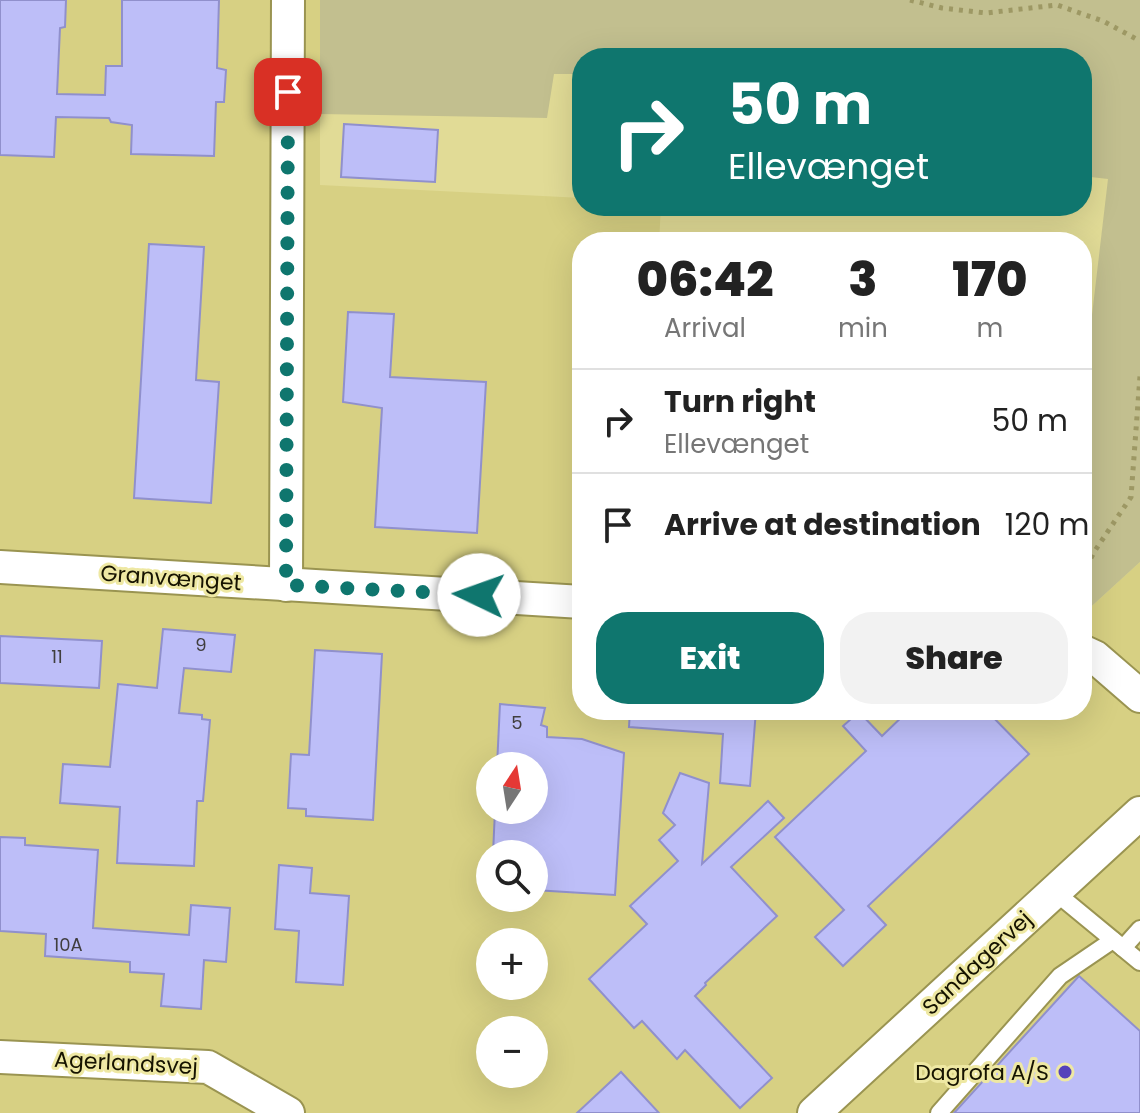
<!DOCTYPE html>
<meta charset="utf-8">
<style>
body{margin:0;font-family:Poppins,sans-serif;background:#f2f2f2;color:#222;height:100vh;display:flex;flex-direction:column;font-size:30px;white-space:nowrap}
*{box-sizing:border-box;margin:0}
p{font-size:26px;color:#767676}
.icon{flex:none;width:44px;height:44px;fill:none;stroke:currentColor;stroke-width:2;stroke-linecap:round;stroke-linejoin:round}
.map{position:relative;flex:1;overflow:hidden}
.details{position:absolute;left:572px;top:232px;width:520px;height:488px;display:flex;flex-direction:column;background:#fff;border-radius:32px;box-shadow:0 8px 32px #0002}
.details>*{flex:none}
.top-card{position:absolute;left:572px;top:48px;width:520px;height:168px;border-radius:32px;box-shadow:0 8px 32px #0002;background:#0f766e;color:#fff;overflow:hidden}
.needle{width:52px;rotate:12deg}
.buttons{position:absolute;left:476px;top:752px;display:grid;gap:16px}
.buttons a{display:grid;place-items:center;width:72px;height:72px;border-radius:50%;background:#fff;box-shadow:0 8px 32px #0002;font-size:40px}
.pin{position:absolute;display:grid;place-items:center;width:68px;height:68px;color:#fff;margin:-34px;border-radius:16px;box-shadow:0 4px 12px #0006}
.me{position:absolute;width:88px;margin:-44px;rotate:273deg;stroke-linejoin:round;filter:drop-shadow(0 0 6px #0008)}
.turn{display:flex;align-items:center;gap:28px;height:168px;padding:0 24px;font-size:36px}
.turn .icon{width:104px;height:104px;stroke-width:2.5}
.turn b{display:block;font-size:56px;line-height:68px}
.eta{display:flex;justify-content:space-evenly;align-items:center;height:136px;text-align:center}
.eta b{font-size:48px;font-weight:800;line-height:56px}
.primary-button{display:flex;gap:16px;margin-top:auto;padding:16px 24px}
.primary-button a{flex:1;height:92px;border-radius:32px;background:#0f766e;color:#fff;font-size:32px;font-weight:800;line-height:92px;text-align:center}
.primary-button a+a{background:#f2f2f2;color:#222}
ul{padding:0;list-style:none}
li{display:flex;align-items:center;gap:24px;height:104px;padding:0 24px;border-top:2px solid #e0e0e0}
li div{flex:1}
li b{display:block;font-size:30px}
li em{font-style:normal}
.map>svg:first-child{display:block}
</style>
<div class="map">
<svg width="1140" height="1113" viewBox="0 0 1140 1113">
<rect width="100%" height="100%" fill="#e1db96"/>
<path fill="#d7d083" fill-rule="evenodd" d="M 0,0 L 320,0 L 320,185 L 582,198 L 582,206 L 661,206 L 659,242 L 582,242 L 582,710 L 1082,710 L 1082,615 L 1140,562 L 1140,1113 L 0,1113 ZM 490,766 L 534,766 L 534,810 L 490,810 ZM 490,854 L 534,854 L 534,898 L 490,898 ZM 490,942 L 534,942 L 534,986 L 490,986 ZM 490,1030 L 534,1030 L 534,1074 L 490,1074 Z"/>
<polygon fill="#c2bf8f" points="320,0 1140,0 1140,562 1082,615 1082,400 1108,179 1082,176 1082,58 582,58 582,74 554,74 547,118 320,114"/>
<g fill="#bdbef8" stroke="#9090cc" stroke-width="2">
<polygon points="0,0 66,0 65,27 60,28 57,94 105,95 106,66 122,66 122,0 219,0 217,68 226,70 224,102 216,102 214,156 131,154 132,125 111,122 109,118 56,117 54,157 0,155"/>
<polygon points="344,124 438,130 435,182 341,177"/>
<polygon points="149,244 204,247 196,380 219,382 211,503 134,498"/>
<polygon points="348,312 394,314 390,377 486,382 477,533 375,527 382,408 343,402"/>
<polygon points="163,629 235,635 231,672 184,668 179,713 202,715 202,719 210,720 203,801 197,801 194,866 117,863 120,807 60,803 63,764 110,767 118,684 157,688"/>
<polygon points="0,636 102,641 99,688 0,683"/>
<polygon points="315,650 382,654 373,820 306,816 306,809 288,808 291,754 309,755"/>
<polygon points="500,704 545,708 541,725 547,727 547,737 582,739 624,753 615,895 534,890 534,854 493,854 495,810 534,810 534,766 497,766"/>
<polygon points="630,710 756,710 750,786 720,783 723,734 629,727"/>
<polygon points="909,710 986,710 1029,754 868,906 886,925 843,966 815,937 844,910 775,837 866,751 843,726 859,712 882,736"/>
<polygon points="680,773 709,783 702,864 768,801 784,818 731,867 777,916 705,983 706,985 695,996 772,1078 740,1108 685,1050 677,1059 642,1021 634,1028 589,979 647,924 630,906 678,861 659,840 675,825 663,813"/>
<polygon points="0,837 25,838 25,845 98,850 93,928 189,935 191,905 230,908 226,962 204,960 201,1009 161,1006 164,974 130,972 130,962 45,956 46,934 0,931"/>
<polygon points="279,865 312,868 310,893 349,896 343,985 296,982 299,931 275,929"/>
<polygon points="1079,976 1140,1031 1140,1113 954,1113"/>
<polygon points="621,1072 659,1113 577,1113"/>
</g>
<g fill="none" stroke-linecap="round" stroke-linejoin="round">
<defs>
<g id="lane">
<polyline points="1055,892 1140,962"/>
<polyline points="1123,948 1140,929"/>
<polyline points="939,1113 1060,976 1113,940"/>
</g>
<g id="street">
<polyline points="0,567 582,602"/>
<polyline points="286,585 288,0"/>
<polyline points="1082,651 1095,657 1140,696"/>
<polyline points="0,1057 208,1067 288,1113"/>
<polyline points="814,1113 1140,813"/>
</g>
</defs>
<use href="#lane" stroke="#9a9451" stroke-width="20"/>
<use href="#street" stroke="#9a9451" stroke-width="36"/>
<g stroke="#9d9864" stroke-width="5" stroke-dasharray="4 6" stroke-linecap="butt">
<polyline points="910,0 942,8 986,13 1057,5 1103,21 1140,41"/>
<polyline points="1082,576 1094,552 1131,497 1140,376"/>
</g>
<use href="#lane" stroke="#fff" stroke-width="16"/>
<use href="#street" stroke="#fff" stroke-width="32"/>
</g>
<g fill="none" stroke-linecap="round" stroke-linejoin="round">
<polyline stroke="#0f766e" stroke-width="14" stroke-dasharray="0 25.2" points="288,92 286,585 479,595"/>
</g>
<circle fill="#5542ba" stroke="#eee8a3" stroke-width="3" cx="1065" cy="1072" r="8"/>
<g text-anchor="middle" dominant-baseline="central" stroke-width="6" stroke-linejoin="round" paint-order="stroke">
<g font-size="18" fill="#403e3e">
<text x="201" y="644">9</text>
<text x="57" y="656">11</text>
<text x="517" y="722">5</text>
<text x="68" y="944">10A</text>
</g>
<g font-size="22" fill="#161300" stroke="#eee8a3">
<text transform="translate(171 578) rotate(4)">Granvænget</text>
<text transform="translate(977 963) rotate(-43)">Sandagervej</text>
<text transform="translate(126 1063) rotate(3)">Agerlandsvej</text>
</g>
<g font-size="22" fill="#161300" stroke="#eee8a3" text-anchor="end">
<text x="1049" y="1072">Dagrofa A/S</text>
</g>
</g>
</svg>
<div class="buttons">
<a><svg class="needle" viewBox="-14 -14 28 28"><path d="M0-13l5 13h-10z" fill="#e53935"/><path d="M0 13l5-13h-10z" fill="#767676"/></svg></a>
<a><svg class="icon" aria-label="search" viewBox="0 0 24 24"><circle cx="10" cy="10" r="6"/><path d="M15 15l6 6"/></svg></a>
<a>+</a>
<a>−</a>
</div>
<div class="pin" style="left:288px;top:92px;background:#d93025"><svg class="icon" aria-label="arrive" viewBox="0 0 24 24"><path d="M6 21V4h12l-3 4 3 4H6"/></svg></div>
<svg class="me" style="left:479px;top:595px" viewBox="-20 -20 40 40"><circle r="19" fill="#fff"/><path d="M0-13L10 11 0 6-10 11z" fill="#0f766e"/></svg>
<div class="top-card">
<div class="turn"><svg class="icon" aria-label="right" viewBox="0 0 24 24"><path d="M7 20v-9h11M14 6l5 5-5 5"/></svg><div><b>50 m</b>Ellevænget</div></div>
</div>
<section class="details">
<div class="eta">
<div><b>06:42</b><p>Arrival</p></div>
<div><b>3</b><p>min</p></div>
<div><b>170</b><p>m</p></div>
</div>
<ul>
<li><svg class="icon" aria-label="right" viewBox="0 0 24 24"><path d="M7 20v-9h11M14 6l5 5-5 5"/></svg><div><b>Turn right</b><p>Ellevænget</p></div><em>50 m</em></li>
<li><svg class="icon" aria-label="arrive" viewBox="0 0 24 24"><path d="M6 21V4h12l-3 4 3 4H6"/></svg><div><b>Arrive at destination</b></div><em>120 m</em></li>
</ul>
<div class="primary-button"><a>Exit</a><a>Share</a></div>
</section>
</div>
